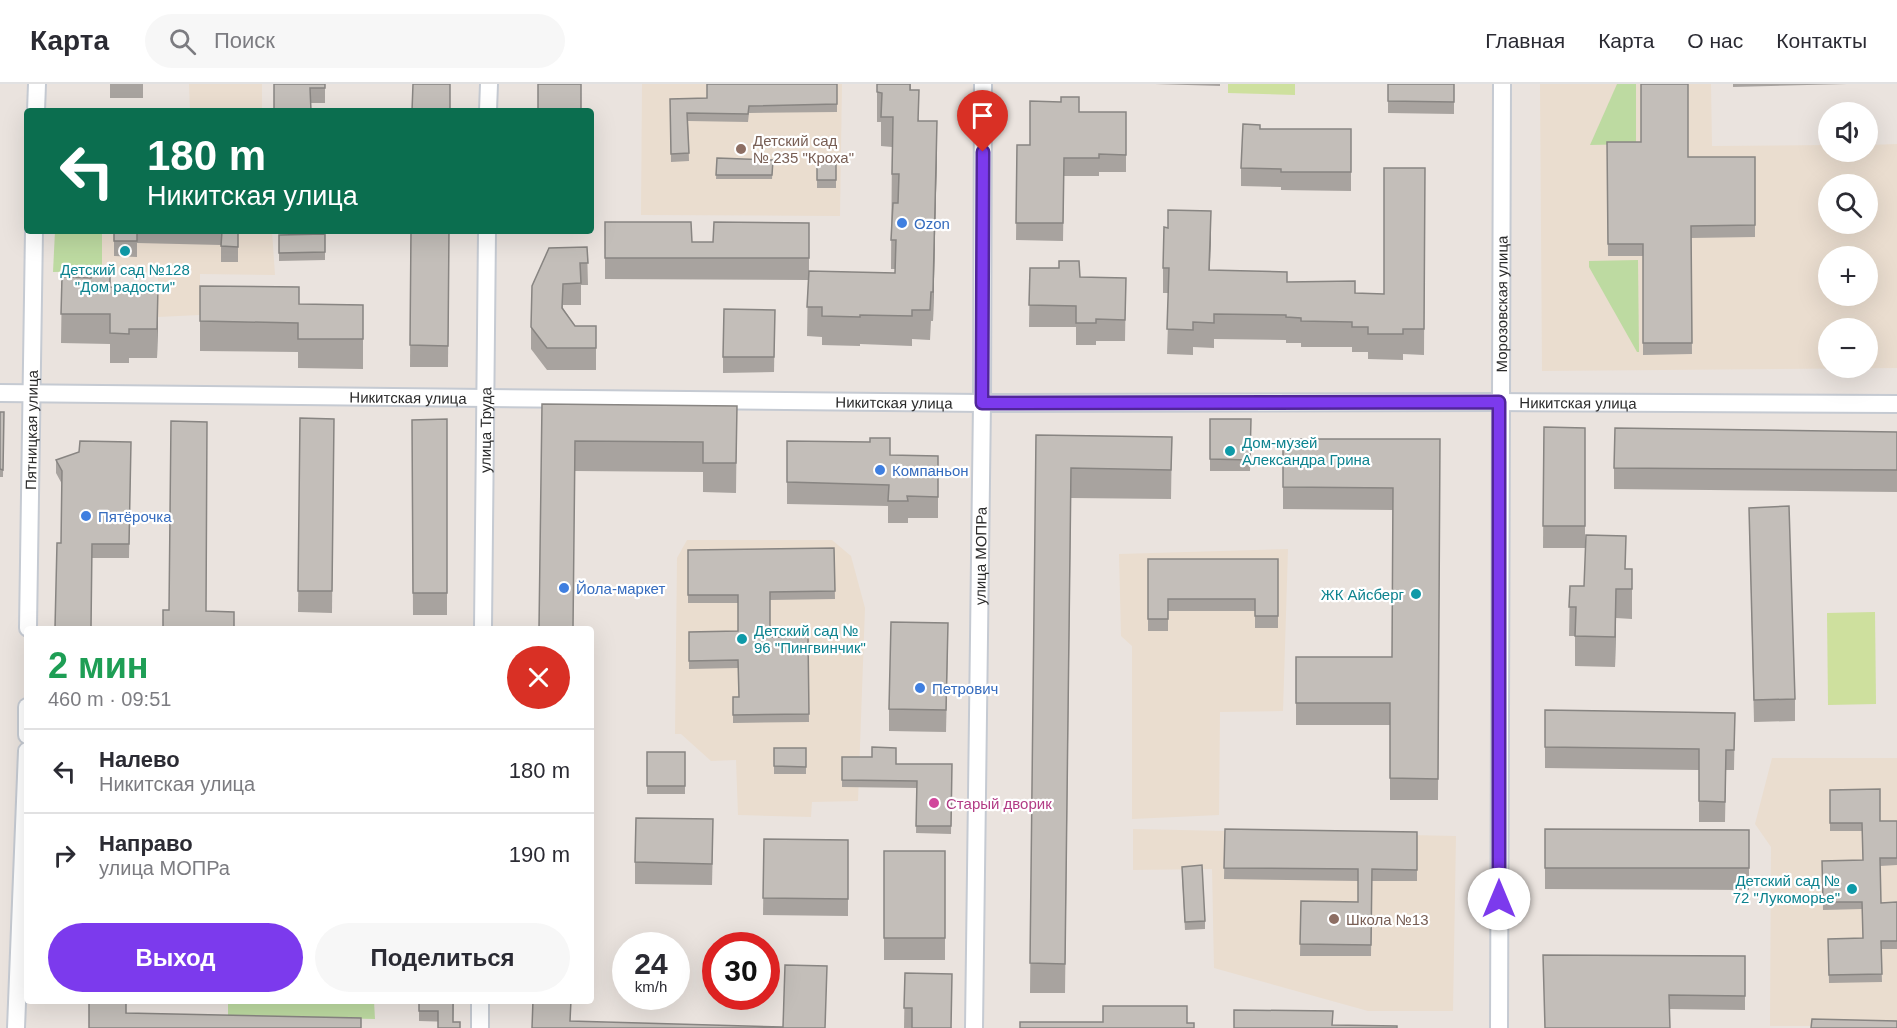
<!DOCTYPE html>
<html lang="ru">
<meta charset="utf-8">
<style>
body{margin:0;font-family:Arial,sans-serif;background:#f7f7f7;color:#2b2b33;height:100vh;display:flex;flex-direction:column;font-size:22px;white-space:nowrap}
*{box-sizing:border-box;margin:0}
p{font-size:20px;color:#7c7c81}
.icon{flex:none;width:33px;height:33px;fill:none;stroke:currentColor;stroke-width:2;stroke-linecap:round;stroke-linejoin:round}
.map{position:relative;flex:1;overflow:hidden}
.sheet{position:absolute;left:24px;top:542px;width:570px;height:378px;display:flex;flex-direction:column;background:#fff;border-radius:6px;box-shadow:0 6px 24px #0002}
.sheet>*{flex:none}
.guide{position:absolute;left:24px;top:24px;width:570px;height:126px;border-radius:6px;box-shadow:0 6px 24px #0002;background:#0b6e4f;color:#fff;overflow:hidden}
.tools{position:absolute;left:1818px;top:18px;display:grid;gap:12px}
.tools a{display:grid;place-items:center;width:60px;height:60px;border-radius:50%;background:#fff;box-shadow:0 6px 24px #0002;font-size:30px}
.speed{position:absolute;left:612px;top:848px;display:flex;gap:12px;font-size:30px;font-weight:700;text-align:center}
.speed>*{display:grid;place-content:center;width:78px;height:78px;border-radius:50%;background:#fff;box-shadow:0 6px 24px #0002;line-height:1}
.speed small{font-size:15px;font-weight:400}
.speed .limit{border:9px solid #d22;background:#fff;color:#111}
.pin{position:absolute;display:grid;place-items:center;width:51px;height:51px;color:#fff;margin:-62px -26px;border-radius:50% 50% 50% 0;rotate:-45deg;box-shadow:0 0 6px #0007}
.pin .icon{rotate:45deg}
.me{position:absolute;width:66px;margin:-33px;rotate:0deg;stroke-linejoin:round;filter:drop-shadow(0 0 4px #0008)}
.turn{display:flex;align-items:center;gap:21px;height:126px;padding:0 24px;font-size:27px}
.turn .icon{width:78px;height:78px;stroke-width:2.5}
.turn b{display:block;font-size:42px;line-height:51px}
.round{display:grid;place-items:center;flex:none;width:63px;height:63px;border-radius:32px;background:#f7f7f7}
.overview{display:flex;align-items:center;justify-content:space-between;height:102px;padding:0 24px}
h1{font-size:36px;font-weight:600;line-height:45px;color:#1e9e55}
.cta{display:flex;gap:12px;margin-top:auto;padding:12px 24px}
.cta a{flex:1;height:69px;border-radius:36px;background:#7c3aed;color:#fff;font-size:24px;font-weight:600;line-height:69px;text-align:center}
.cta a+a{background:#f7f7f7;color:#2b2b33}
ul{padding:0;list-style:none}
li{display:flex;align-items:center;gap:18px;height:84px;padding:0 24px;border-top:2px solid #e1e1e2}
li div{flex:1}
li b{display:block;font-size:22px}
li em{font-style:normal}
header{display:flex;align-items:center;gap:36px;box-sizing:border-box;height:84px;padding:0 30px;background:#fff;border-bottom:2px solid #e1e1e2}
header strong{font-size:28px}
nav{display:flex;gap:33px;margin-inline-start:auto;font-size:21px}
.search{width:420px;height:54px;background:#f7f7f7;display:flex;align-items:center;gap:15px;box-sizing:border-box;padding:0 21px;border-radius:33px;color:#7c7c81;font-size:22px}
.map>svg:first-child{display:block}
</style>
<header>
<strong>Карта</strong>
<div class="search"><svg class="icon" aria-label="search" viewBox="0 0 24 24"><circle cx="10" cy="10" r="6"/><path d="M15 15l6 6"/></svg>Поиск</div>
<nav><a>Главная</a><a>Карта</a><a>О нас</a><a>Контакты</a></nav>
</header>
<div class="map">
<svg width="1897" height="944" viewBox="0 0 1897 944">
<rect width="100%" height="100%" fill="#eae3de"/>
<g fill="#eaddcf" fill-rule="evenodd">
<polygon points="189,0 262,0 262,27 190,27"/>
<polygon points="642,0 842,0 840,132 641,131"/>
<path d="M 1540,0 L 1711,0 L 1712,62 L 1828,61 L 1828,68 L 1868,68 L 1868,61 L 1897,60 L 1897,284 L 1542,287 ZM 1828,100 L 1868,100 L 1868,140 L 1828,140 ZM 1828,172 L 1868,172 L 1868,212 L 1828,212 ZM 1828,244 L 1868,244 L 1868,284 L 1828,284 Z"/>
<polygon points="102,147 272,147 275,191 200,190 200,231 158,233 158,188 102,187"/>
<polygon points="687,456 832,456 851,472 865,524 858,717 812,718 811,733 738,731 736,676 711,677 681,650 675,650 677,474"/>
<polygon points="1288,465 1283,627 1220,628 1219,731 1132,735 1132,562 1121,552 1119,470"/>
<polygon points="1772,674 1897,674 1897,942 1770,942 1771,763 1755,740"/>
<polygon points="1133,745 1456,752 1453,927 1368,927 1214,884 1212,785 1133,786"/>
</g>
<g fill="#bddaa1">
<polygon points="1617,0 1636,0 1636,60 1590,61"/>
<polygon points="55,147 102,147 102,187 53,188"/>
<polygon points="1638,176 1639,268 1637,268 1589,183 1589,177"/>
<polygon points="228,917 374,917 375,935 228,932"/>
</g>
<g fill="#cee09e">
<polygon points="1228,0 1295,0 1295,11 1228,9"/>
<polygon points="1875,528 1876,620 1828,621 1827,529"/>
</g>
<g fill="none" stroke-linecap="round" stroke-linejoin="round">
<defs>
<g id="minor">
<polyline points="36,27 37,0"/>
<polyline points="488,27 489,0"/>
<path id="s1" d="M 0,309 L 982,319 L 1499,318 L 1897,320"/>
<path id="s2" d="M 28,544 L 34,147"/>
<path id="s3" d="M 483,544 L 487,147"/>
<polyline points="27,623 27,651"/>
<polyline points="16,944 27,667"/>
<polyline points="480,944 480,916"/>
<path id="s4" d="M 974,944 L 982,319 L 983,0"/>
<path id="s5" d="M 1499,944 L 1502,0"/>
</g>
</defs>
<use href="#minor" stroke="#c5cad2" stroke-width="20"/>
<use href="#minor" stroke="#fff" stroke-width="16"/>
</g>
<g fill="#a8a39f">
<rect x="110" y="0" width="33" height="14"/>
<polygon points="274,0 325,0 325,19 311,19"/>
<polygon points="837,0 837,28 749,29 748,38 688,37 689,77 671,78 670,15 707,14"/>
<polygon points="877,0 911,0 911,6 919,37 937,67 933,237 931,237 930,256 912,255 912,262 860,260 860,262 822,261 822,253 807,252 808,196 605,195 605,138 692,158 713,158 809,139 809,187 895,189 895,185 891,185 892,63 881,62 881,38 877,38"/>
<polygon points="1155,0 1220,0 1220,2"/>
<polygon points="1388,0 1454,0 1454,30 1388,29"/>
<polygon points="1733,0 1847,0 1733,3"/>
<polygon points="1079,28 1126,28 1126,88 1099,88 1099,92 1064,92 1063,157 1016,156 1017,61 1030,61"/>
<polygon points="1260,45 1351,45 1351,107 1281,106 1281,103 1241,102 1241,84"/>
<polygon points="1607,58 1688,73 1755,73 1755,153 1691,154 1692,270 1643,271 1643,172 1608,172"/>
<polygon points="717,74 773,76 772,95 716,95"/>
<polygon points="817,74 836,75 836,104 817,104"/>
<polygon points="1425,84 1424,271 1403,270 1403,276 1368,275 1368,268 1352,268 1352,263 1301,263 1301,259 1286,259 1286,256 1214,255 1214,264 1193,263 1193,271 1167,270 1169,209 1163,209 1163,184 1211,152 1209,186 1355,209 1384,210"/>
<polygon points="114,147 238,147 238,178 221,178 221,161 137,159 137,173 114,172"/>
<polygon points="411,147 449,147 448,283 410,283"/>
<polygon points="279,151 325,168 325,176 279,177"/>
<polygon points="587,163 588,201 581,201 581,221 563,221 563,224 575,242 596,242 596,286 547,286 531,265 531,243"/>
<polygon points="1030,184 1080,193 1126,194 1125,257 1096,257 1096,261 1076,261 1076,243 1029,243"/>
<polygon points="62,193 110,203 158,233 157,274 129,274 129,279 110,279 110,260 61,259"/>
<polygon points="200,202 299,220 363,221 363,285 298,284 298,268 200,267"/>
<polygon points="775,226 774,288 723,289 723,273"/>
<polygon points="542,320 737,322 736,409 703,408 703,388 575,387"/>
<polygon points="0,328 4,328 3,393 0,393"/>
<polygon points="300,334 334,335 332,529 298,528"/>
<polygon points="447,335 447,531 413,531 412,336"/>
<polygon points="1210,335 1251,335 1250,387 1210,387"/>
<polygon points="1544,343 1585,344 1585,464 1543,464"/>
<polygon points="1897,348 1897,408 1614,405 1614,384"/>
<polygon points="1036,351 1172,353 1171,415 1071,414 1065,909 1030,909"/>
<polygon points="1283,355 1440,355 1438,716 1390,716 1390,641 1296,641 1296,573 1392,573 1393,426 1283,425"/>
<polygon points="787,357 890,371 938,394 938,434 908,434 908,439 888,439 888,422 787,420"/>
<polygon points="131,358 129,474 92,474 61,459 62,400 56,389 56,376"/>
<polygon points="1749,424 1795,615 1795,637 1754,638"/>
<polygon points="834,464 835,515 770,516 770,553 808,553 809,638 733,639 733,613 739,613 738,584 689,585 689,548 738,547 738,519 688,519 688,466"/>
<polygon points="1148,475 1278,475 1278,544 1255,544 1255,527 1168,527 1168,547 1148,547"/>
<polygon points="1626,485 1632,485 1632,535 1616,534 1615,583 1575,582 1575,552 1569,552 1570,502 1584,502"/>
<polygon points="948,561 946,648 889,647 889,625"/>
<polygon points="1545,626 1735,629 1734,686 1726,686 1725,738 1699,738 1699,686 1545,684"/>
<rect x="774" y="664" width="32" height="26"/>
<rect x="647" y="668" width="38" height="42"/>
<polygon points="842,673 896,680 952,680 951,750 916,749 917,704 842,703"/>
<polygon points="1830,706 1880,737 1897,737 1897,781 1880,782 1881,819 1897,818 1897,865 1881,865 1882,898 1829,899 1828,855 1863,854 1862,825 1823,826 1822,777 1863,776 1862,747 1830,747"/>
<polygon points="1225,745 1417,748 1417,797 1372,797 1371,872 1300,872 1301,817 1358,818 1358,797 1224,795"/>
<polygon points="1545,745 1749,746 1749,806 1545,805"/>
<polygon points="764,755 848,756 848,832 763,831"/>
<polygon points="713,757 712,801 635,800 635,778"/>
<rect x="884" y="767" width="61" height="109"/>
<polygon points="1182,790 1205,837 1205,845 1185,846"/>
<polygon points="1745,872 1745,926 1669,925 1544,944"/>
<polygon points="905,889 952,944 904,944"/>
<polygon points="419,916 454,916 453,938 419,937"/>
</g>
<g fill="#888582">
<polygon points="937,37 937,67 933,237 933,208"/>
<polygon points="1211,127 1211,152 1209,211 1209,186"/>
<polygon points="158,204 158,233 157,274 157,245"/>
<polygon points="1616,505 1616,534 1615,583 1615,553"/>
</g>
<g fill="#c3beb9" stroke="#888582" stroke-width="1.5">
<polygon points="274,0 325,0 325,4 310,4 311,27 274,27"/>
<polygon points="413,0 450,0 450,27 412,27"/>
<rect x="538" y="0" width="43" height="27"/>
<polygon points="707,0 837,0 837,20 749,22 748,30 687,29 689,69 671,70 670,15 707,14"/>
<polygon points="877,0 910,0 910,6 919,6 918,37 937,37 933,208 931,208 930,226 912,226 912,232 860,231 860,233 822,232 822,223 807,223 809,187 895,189 896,156 891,156 893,119 898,119 899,90 892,90 893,33 881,33 882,9 877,8"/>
<polygon points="1388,0 1454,0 1454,18 1388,17"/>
<polygon points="1641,0 1688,0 1688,73 1755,73 1755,141 1691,142 1692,259 1643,259 1643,160 1608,160 1607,58 1641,58"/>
<polygon points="1061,13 1079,13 1079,28 1126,28 1126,71 1099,70 1099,74 1064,74 1063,139 1016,139 1017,61 1030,61 1030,17 1061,18"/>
<polygon points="1243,40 1260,41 1260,45 1351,45 1351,88 1281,88 1281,85 1241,84"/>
<polygon points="717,74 773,76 772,91 716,91"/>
<polygon points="817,74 836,75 836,96 817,96"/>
<polygon points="1384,84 1425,84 1424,245 1403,245 1403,250 1368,250 1368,243 1352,243 1352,238 1301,237 1301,234 1286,233 1286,231 1214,230 1214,239 1193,238 1193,246 1167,245 1169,184 1163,184 1164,143 1168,144 1168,126 1211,127 1209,186 1287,188 1287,198 1355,197 1355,209 1384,210"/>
<polygon points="605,138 691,138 692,158 713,158 714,138 809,139 809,174 605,174"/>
<rect x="114" y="147" width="23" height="10"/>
<polygon points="222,147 238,147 238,163 221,162"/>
<polygon points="411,147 449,147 448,262 410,261"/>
<polygon points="325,150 325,168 279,169 279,151"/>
<polygon points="587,163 588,179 580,179 581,199 563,200 562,224 575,242 596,242 596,264 547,264 531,243 532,202 549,164"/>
<polygon points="1059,177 1079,177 1080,193 1126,194 1125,236 1096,235 1096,239 1076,239 1076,222 1029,221 1030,184 1059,184"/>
<polygon points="91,185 110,185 110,203 158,204 157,245 129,245 129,250 110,249 110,230 61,230 62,193 91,194"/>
<polygon points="200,202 299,203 299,220 363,221 363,255 298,255 298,239 200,237"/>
<polygon points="724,225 775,226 774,273 723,273"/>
<polygon points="542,320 737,322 736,379 703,379 703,358 575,357 573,544 539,544"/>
<polygon points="0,328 4,328 3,386 0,385"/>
<polygon points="300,334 334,335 332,507 298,507"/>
<polygon points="447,335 447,509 413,509 412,336"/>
<polygon points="1210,335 1251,335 1250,376 1210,375"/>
<polygon points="171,337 207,338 206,527 234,528 234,544 163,544 163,526 169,526"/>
<polygon points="1544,343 1585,344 1585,442 1543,442"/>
<polygon points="1615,344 1897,348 1897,386 1614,384"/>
<polygon points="1036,351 1172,353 1171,386 1071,384 1065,880 1030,879"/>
<polygon points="870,354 890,354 890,371 938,372 938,413 907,412 908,417 888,417 889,401 787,398 787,357 870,358"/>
<polygon points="1283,355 1440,355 1438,695 1390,694 1390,619 1296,619 1296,573 1392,573 1393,404 1283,403"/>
<polygon points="80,357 131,358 129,460 92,460 91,544 55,544 57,459 61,459 62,387 56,376 79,368"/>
<polygon points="1789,422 1795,615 1754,616 1749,424"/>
<polygon points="1586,451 1626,452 1625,485 1632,485 1632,505 1616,505 1615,553 1575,552 1576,523 1569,523 1570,502 1584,502"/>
<polygon points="834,464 835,507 770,508 770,553 808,553 809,630 733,631 733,613 739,613 738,576 689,577 689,548 738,547 738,511 688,511 688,466"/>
<polygon points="1148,475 1278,475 1278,532 1255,532 1255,515 1168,515 1168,535 1148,535"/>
<polygon points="891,538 948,539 946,626 889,625"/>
<polygon points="1545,626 1735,629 1734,666 1726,666 1725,718 1699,717 1699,665 1545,663"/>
<polygon points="872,663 896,664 896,680 952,680 951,742 916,742 917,697 842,696 842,673 872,673"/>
<polygon points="774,664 806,664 806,683 774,682"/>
<rect x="647" y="668" width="38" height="34"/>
<polygon points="1880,705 1880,737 1897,737 1897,774 1880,774 1881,819 1897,818 1897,857 1881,857 1882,890 1829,891 1828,855 1863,854 1862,818 1823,818 1822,777 1863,776 1862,739 1830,739 1830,706"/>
<polygon points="636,734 713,735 712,780 635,778"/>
<polygon points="1225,745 1417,748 1417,786 1372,785 1371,861 1300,860 1301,817 1358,818 1358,785 1224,784"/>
<polygon points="1545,745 1749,746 1749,784 1545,784"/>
<polygon points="764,755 848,756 848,815 763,814"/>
<rect x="884" y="767" width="61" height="87"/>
<polygon points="1202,781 1205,837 1185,838 1182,783"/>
<polygon points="1543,871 1745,872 1745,912 1669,911 1670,944 1545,944"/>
<polygon points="785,881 827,882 825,944 532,944 533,916 571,916 570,937 783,943"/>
<polygon points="905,889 952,890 951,944 912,944 912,924 904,924"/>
<polygon points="89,916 126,916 126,929 361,934 361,944 89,944"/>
<polygon points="419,916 453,916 453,938 460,938 460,944 438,944 438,927 419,927"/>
<polygon points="1103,922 1187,922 1187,939 1194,939 1194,944 1020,944 1020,938 1103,938"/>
<polygon points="1234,926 1333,927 1332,941 1397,942 1397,944 1234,944"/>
<polygon points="1812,935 1897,937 1897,944 1811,944"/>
</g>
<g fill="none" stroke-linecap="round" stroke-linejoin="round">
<defs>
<polyline id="route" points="983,68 982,319 1499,318 1499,815"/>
</defs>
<use href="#route" stroke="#51269a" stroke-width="15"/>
<use href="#route" stroke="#7c3aed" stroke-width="10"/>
</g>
<g fill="#8d6e63" stroke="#fff" stroke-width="2">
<circle cx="741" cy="65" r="6"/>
<circle cx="1334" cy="835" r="6"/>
</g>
<g fill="#3f7fe0" stroke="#fff" stroke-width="2">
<circle cx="902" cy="139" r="6"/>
<circle cx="880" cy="386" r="6"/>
<circle cx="86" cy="432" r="6"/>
<circle cx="564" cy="504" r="6"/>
<circle cx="920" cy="604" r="6"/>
</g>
<g fill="#0f9aa8" stroke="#fff" stroke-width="2">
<circle cx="125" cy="167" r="6"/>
<circle cx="1230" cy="367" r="6"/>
<circle cx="1416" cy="510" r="6"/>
<circle cx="742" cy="555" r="6"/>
<circle cx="1852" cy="805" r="6"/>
</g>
<circle fill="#d1479c" stroke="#fff" stroke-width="2" cx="934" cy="719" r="6"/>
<g text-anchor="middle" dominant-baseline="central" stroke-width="4.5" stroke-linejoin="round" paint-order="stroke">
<g font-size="15" fill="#785e54" stroke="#fff" text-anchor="start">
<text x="753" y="56">Детский сад<tspan x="753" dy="17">№ 235 "Кроха"</tspan></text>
<text x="1346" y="835">Школа №13</text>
</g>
<g font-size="15" fill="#366cbe" stroke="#fff" text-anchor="start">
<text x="914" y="139">Ozon</text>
<text x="892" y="386">Компаньон</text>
<text x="98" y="432">Пятёрочка</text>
<text x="576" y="504">Йола-маркет</text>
<text x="932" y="604">Петрович</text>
</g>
<g font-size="15" fill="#0d838f" stroke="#fff" text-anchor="start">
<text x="125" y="185" text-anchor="middle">Детский сад №128<tspan x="125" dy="17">"Дом радости"</tspan></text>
<text x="1242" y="358">Дом-музей<tspan x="1242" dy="17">Александра Грина</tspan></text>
<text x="1404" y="510" text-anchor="end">ЖК Айсберг</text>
<text x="754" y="546">Детский сад №<tspan x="754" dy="17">96 "Пингвинчик"</tspan></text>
<text x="1840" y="796" text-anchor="end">Детский сад №<tspan x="1840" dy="17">72 "Лукоморье"</tspan></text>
</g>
<g font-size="15" fill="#2a2a2a" stroke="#fff">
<text stroke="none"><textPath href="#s5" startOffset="724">Морозовская улица</textPath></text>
<text stroke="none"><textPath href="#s1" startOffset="408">Никитская улица</textPath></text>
<text stroke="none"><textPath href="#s1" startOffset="894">Никитская улица</textPath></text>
<text stroke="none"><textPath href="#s1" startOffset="1578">Никитская улица</textPath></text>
<text stroke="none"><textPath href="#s2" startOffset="198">Пятницкая улица</textPath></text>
<text stroke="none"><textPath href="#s3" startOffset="198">улица Труда</textPath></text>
<text stroke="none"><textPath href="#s4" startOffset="472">улица МОПРа</textPath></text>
</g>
<g font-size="15" fill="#b23c85" stroke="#fff" text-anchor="start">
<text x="946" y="719">Старый дворик</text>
</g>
</g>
</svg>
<div class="tools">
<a><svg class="icon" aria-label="sound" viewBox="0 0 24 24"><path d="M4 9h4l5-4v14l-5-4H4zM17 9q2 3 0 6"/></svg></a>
<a><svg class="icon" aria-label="search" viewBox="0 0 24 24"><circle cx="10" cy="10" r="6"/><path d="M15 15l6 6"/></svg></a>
<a>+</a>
<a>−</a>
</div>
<div class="speed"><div>24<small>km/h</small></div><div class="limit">30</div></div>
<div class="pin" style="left:983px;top:68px;background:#d93025"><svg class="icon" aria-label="arrive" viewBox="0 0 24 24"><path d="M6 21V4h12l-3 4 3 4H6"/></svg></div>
<svg class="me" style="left:1499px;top:815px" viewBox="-20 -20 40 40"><circle r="19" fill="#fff"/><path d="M0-13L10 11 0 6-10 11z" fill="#7c3aed"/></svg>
<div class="guide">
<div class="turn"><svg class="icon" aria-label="left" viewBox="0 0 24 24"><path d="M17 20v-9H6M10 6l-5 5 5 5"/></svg><div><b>180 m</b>Никитская улица</div></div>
</div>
<section class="sheet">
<div class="overview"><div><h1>2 мин</h1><p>460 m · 09:51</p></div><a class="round" style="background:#d93025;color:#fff"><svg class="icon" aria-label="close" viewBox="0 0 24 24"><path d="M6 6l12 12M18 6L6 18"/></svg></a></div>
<ul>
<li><svg class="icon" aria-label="left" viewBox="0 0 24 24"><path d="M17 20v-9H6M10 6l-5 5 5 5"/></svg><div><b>Налево</b><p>Никитская улица</p></div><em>180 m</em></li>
<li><svg class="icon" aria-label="right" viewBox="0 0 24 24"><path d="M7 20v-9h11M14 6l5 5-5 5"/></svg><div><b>Направо</b><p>улица МОПРа</p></div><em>190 m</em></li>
</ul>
<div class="cta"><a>Выход</a><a>Поделиться</a></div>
</section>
</div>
